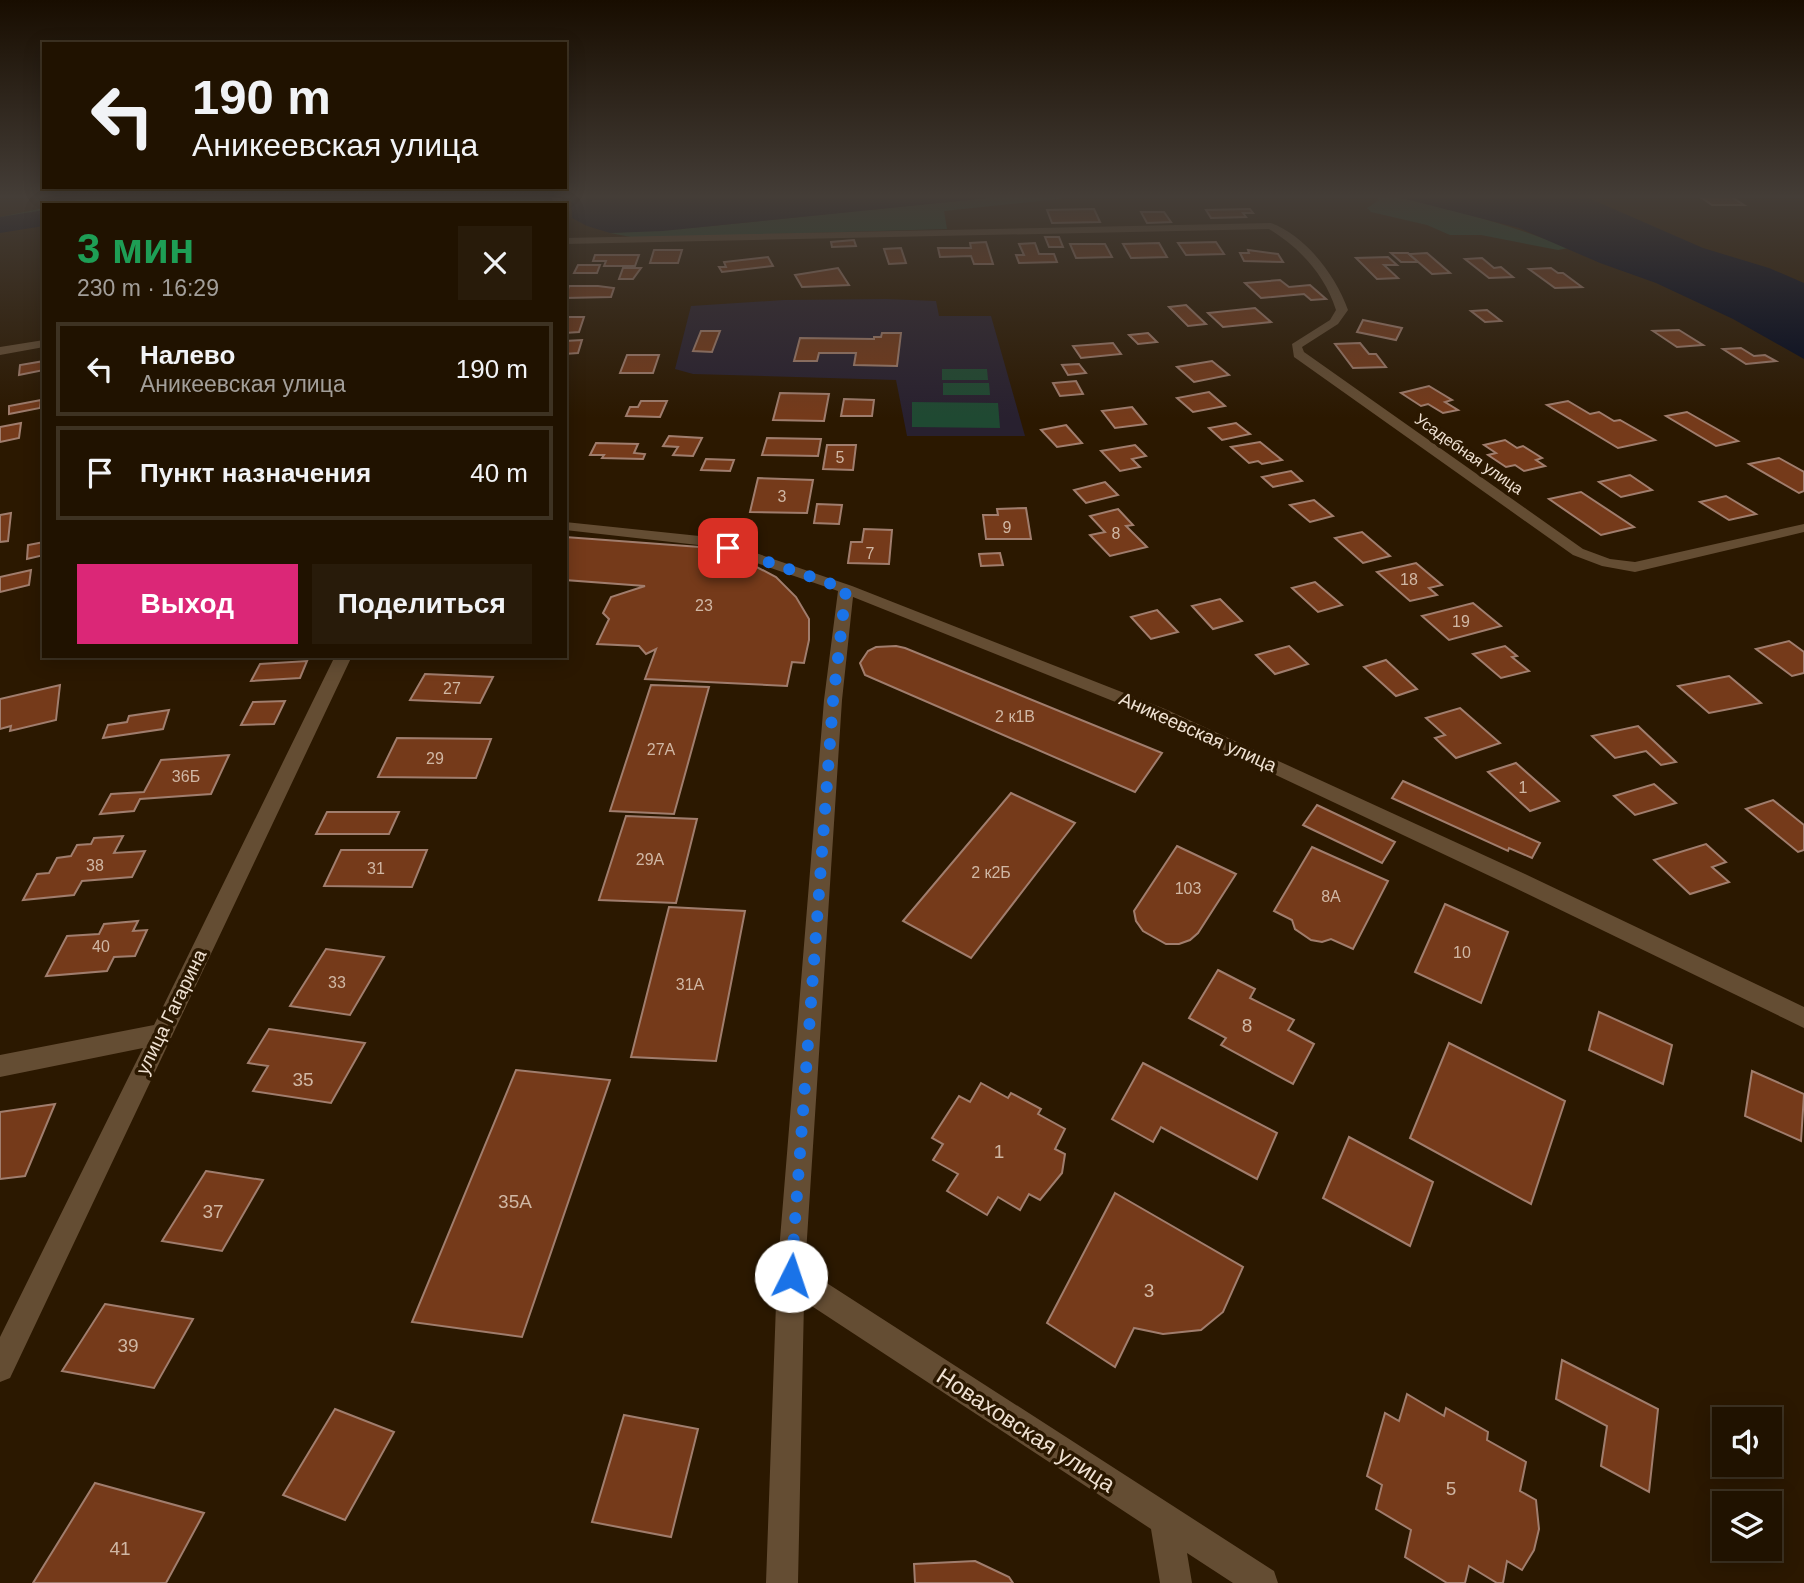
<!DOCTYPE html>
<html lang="ru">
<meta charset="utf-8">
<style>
body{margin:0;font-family:Arial,sans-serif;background:#281b0a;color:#f1f3f6;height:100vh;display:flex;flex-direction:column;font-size:26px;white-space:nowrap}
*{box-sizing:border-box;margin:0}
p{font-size:23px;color:#a29e99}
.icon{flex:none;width:38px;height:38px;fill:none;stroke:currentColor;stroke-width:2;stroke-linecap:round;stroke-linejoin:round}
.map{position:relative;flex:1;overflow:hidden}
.sheet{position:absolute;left:42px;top:203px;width:525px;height:455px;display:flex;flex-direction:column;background:#201200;border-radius:0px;box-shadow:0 4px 18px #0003,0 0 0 2px #3d3222}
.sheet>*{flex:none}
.hud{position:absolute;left:42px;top:42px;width:525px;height:147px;border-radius:0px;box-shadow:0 4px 18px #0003,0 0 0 2px #3d3222;background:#201200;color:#f1f3f6;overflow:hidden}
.tools{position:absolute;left:1712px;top:1407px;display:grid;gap:14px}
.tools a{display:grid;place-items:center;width:70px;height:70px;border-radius:0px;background:#201200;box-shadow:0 4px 18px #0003,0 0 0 2px #3d3222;font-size:35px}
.pin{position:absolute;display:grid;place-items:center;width:60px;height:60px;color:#fff;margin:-30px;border-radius:14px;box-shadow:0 4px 10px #0006}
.me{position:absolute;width:77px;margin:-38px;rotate:4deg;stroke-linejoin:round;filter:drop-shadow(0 0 5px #0008)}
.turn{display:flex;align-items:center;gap:24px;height:147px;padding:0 35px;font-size:32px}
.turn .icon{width:91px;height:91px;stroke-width:2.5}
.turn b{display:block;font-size:49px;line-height:60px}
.round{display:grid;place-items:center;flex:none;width:74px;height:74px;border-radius:0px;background:#281b0a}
.head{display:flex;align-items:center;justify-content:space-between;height:119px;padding:0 35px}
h1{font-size:42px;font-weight:800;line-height:52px;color:#1e9e55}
.action{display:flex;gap:14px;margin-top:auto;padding:14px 35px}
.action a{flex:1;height:80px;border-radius:0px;background:#db2777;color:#fff;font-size:28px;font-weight:800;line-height:80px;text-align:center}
.action a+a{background:#281b0a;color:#f1f3f6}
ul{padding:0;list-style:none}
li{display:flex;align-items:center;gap:21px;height:94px;margin:0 14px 10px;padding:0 21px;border:4px solid #3d3222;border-radius:0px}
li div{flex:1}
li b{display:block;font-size:26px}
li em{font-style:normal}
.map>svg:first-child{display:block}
</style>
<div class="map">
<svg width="1804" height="1583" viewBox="0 0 1804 1583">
<rect width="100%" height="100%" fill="#2b1800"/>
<polygon fill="#28202f" points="886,299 936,301 939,316 991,316 1025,436 907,436 896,380 693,374 675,369 691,306 784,300"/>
<g fill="#1f4932">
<polygon points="91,196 278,196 152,205 59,205"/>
<polygon points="493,196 546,196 543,205 483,205"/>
<polygon points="1008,196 1086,196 944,211 947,229 636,238 610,233 701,227"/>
<path d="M 1375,196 C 1398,196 1418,202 1439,207 C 1484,218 1526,231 1569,248 L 1558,250 L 1481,235 L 1450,235 L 1427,225 L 1371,212 L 1367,208 L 1379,200 Z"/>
<polygon points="44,208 44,222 0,230 0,217"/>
<polygon points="942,369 987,369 988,380 942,380"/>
<polygon points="943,383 989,383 990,395 943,395"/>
<polygon points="912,402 998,403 1000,428 912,427"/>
</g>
<g fill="#00071e">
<polygon points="571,196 1008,196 663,231 610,233 587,226 572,218"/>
<polygon points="1394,196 1584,196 1703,248 1769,268 1804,283 1804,359 1733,319 1656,283 1600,263 1519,228"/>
</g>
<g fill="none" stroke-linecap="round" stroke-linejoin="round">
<g fill="#00071e" fill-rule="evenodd">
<polygon points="131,196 199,196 196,201 179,205 110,205 114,200"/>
<polygon points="44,210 44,226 0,233 0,217"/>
</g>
</g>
<g fill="#753a1a" stroke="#a07d6d" stroke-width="2">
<polygon points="1699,196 1730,196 1744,205 1712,205"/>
<polygon points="1094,209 1100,222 1052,223 1047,210"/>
<polygon points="1250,209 1253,213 1243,213 1246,217 1211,218 1206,210"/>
<polygon points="1141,212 1164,212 1171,222 1147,223"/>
<polygon points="1045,237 1059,237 1063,247 1049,247"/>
<polygon points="854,240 856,246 832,247 831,242"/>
<polygon points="986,242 993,264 974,264 971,256 940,257 938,248 971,248 970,243"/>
<polygon points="1216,242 1224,254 1186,255 1178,243"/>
<polygon points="1035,243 1039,254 1054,254 1057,262 1019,263 1016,255 1024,255 1019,244"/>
<polygon points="1159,243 1167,257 1131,258 1123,244"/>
<polygon points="1070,244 1105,244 1112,257 1076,258"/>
<polygon points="901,248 906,263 889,264 884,249"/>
<polygon points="654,250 682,250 678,263 650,263"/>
<polygon points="1248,250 1278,254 1283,262 1244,261 1240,253 1249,253"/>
<polygon points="1391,253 1408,253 1418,262 1401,262"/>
<polygon points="1427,253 1450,273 1432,274 1409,254"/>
<polygon points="595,255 639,255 635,266 604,266 606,261 593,261"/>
<polygon points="768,257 773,266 722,272 719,267 726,267 724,262"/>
<polygon points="1388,257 1397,265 1384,265 1398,278 1377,279 1356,258"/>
<polygon points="1482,258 1494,268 1501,267 1513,277 1489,278 1465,259"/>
<polygon points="578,265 600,265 597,273 574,273"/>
<polygon points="623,268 641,268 633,279 619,279"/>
<polygon points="838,268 849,285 802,287 795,275"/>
<polygon points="1551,268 1558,273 1563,273 1582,287 1555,288 1529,269"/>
<polygon points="1280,280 1289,287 1310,285 1326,299 1311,300 1304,294 1261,298 1245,283"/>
<polygon points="569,286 598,286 614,288 611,297 565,298"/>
<polygon points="1186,305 1206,324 1188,326 1169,307"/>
<polygon points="1255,308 1271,322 1223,327 1208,313"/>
<polygon points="1487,310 1501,321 1485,322 1471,311"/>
<polygon points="565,317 584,317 579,332 565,333"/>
<polygon points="1363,320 1402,328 1396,340 1357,332"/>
<polygon points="1679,330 1703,345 1677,347 1653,331"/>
<polygon points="701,331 720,331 712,352 693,351"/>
<polygon points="882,333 901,333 897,366 854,365 856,353 819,353 817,361 794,361 800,338 874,339 874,337 881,337"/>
<polygon points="1148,333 1157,342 1138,344 1129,335"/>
<polygon points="582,340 578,353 565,354 565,341"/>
<polygon points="1113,343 1121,354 1081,358 1073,346"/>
<polygon points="1360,343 1369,354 1376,354 1386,367 1353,368 1335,344"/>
<polygon points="1741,348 1754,356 1765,355 1776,361 1746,364 1723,349"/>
<polygon points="627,355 659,355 653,373 620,373"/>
<polygon points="44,361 44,370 19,375 20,365"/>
<polygon points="1212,361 1229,375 1194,382 1177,367"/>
<polygon points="1079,364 1086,373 1068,375 1062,365"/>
<polygon points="1076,381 1083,394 1060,396 1053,383"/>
<polygon points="1429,386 1452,400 1445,402 1458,410 1443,413 1428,404 1421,406 1401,393"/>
<polygon points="1209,392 1225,406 1193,412 1177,398"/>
<polygon points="780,393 829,394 824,421 773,420"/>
<polygon points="844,399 874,400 872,416 841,416"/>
<polygon points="41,400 40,408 9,414 9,406"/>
<polygon points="641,401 667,401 660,417 626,416 630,407 638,407"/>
<polygon points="1568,401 1590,414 1599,412 1614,421 1620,420 1655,440 1618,448 1547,405"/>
<polygon points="1132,407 1146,424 1115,428 1102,411"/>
<polygon points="1687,412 1738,441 1716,446 1666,416"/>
<polygon points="21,423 19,438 0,442 0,427"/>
<polygon points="1236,423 1250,434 1222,440 1209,428"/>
<polygon points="1066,425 1082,443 1057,447 1041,430"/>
<polygon points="669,436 702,438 693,456 673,455 678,447 663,446"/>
<polygon points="767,438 821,439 818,456 762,455"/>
<polygon points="1505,440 1517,448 1523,446 1542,458 1536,460 1545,466 1524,471 1515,465 1506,467 1488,455 1496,453 1484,445"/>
<polygon points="1260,442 1282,460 1262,464 1258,461 1249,463 1231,447"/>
<polygon points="596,443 638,444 634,453 645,454 643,459 602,458 604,455 590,455"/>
<polygon points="827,445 856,445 853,470 823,469"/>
<polygon points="1135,445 1146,456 1132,459 1140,467 1120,471 1101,451"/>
<polygon points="1779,458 1804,472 1804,491 1799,493 1749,464"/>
<polygon points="706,459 734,460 730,471 701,470"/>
<polygon points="1291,471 1302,481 1273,487 1262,477"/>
<polygon points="1630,475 1652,490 1621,497 1599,482"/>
<polygon points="758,478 813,480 807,513 750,512"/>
<polygon points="1105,482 1118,495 1086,503 1074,490"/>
<polygon points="1581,492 1634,527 1601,535 1549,499"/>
<polygon points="1726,496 1756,514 1729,520 1700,502"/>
<polygon points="1314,500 1333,516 1310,522 1290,505"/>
<polygon points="817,504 842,505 839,524 814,523"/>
<polygon points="1026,508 1031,539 986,539 983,515 998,515 997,509"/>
<polygon points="1118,509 1133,525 1126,526 1147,547 1110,556 1090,535 1105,532 1090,516"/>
<polygon points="11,513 8,541 0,542 0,515"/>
<polygon points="864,529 892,530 889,564 848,563 851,542 862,542"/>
<polygon points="1362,532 1390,556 1363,563 1335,538"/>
<polygon points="565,537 700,547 749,563 776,577 796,597 809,619 809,640 804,663 792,662 787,686 645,679 656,649 646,654 639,646 597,644 609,619 603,613 611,597 645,586 565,580"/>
<polygon points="44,542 44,555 27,559 28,545"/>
<polygon points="1000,553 1003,565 981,566 979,554"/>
<polygon points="1416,563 1442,585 1429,588 1437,595 1410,601 1377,572"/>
<polygon points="31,570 29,585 0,592 0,577"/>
<polygon points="1315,582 1342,605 1318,612 1292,588"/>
<polygon points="1220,599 1242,621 1213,629 1192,606"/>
<polygon points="1473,603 1501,626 1449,640 1422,616"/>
<polygon points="1157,610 1178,632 1151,639 1131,617"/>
<polygon points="1789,641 1804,652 1804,673 1792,676 1756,649"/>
<polygon points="896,646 905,648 1162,753 1135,792 865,675 860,663 868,651 876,647"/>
<polygon points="1289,646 1308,664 1275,674 1256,655"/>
<polygon points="1505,646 1517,656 1512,657 1529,671 1501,678 1473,654"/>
<polygon points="1386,660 1417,689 1396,696 1364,667"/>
<polygon points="307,661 300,678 251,681 260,664"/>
<polygon points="425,674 493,677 480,703 410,700"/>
<polygon points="1729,676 1761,703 1709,713 1678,686"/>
<polygon points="60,685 56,720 10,731 11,726 0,729 0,699"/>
<polygon points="651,685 709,687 674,814 610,811"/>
<polygon points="285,701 274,724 241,725 253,702"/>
<polygon points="1460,708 1500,743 1456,758 1435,738 1445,735 1426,718"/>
<polygon points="169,710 163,729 103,738 108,725 127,722 129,716"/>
<polygon points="1638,726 1676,762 1661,765 1646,751 1615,758 1592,736"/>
<polygon points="397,738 491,739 476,778 378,777"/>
<polygon points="229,755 211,794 140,799 134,811 100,814 111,794 144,792 161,760"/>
<polygon points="1516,763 1559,801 1530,811 1488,772"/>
<polygon points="1403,781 1540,843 1532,858 1509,848 1508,851 1392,798"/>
<polygon points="1654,784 1676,803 1635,815 1614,796"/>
<polygon points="1011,793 1075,823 971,958 903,921"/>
<polygon points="1773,800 1804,825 1804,850 1798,852 1746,809"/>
<polygon points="1317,805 1395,842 1382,863 1303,825"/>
<polygon points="327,812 399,812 389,834 316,834"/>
<polygon points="626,816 697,819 676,903 599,900"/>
<polygon points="123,836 114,853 145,851 132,877 82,881 74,895 23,900 37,874 49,873 57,858 71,856 77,845 91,844 94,838"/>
<polygon points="1706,844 1726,862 1712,867 1729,882 1690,894 1654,860"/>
<polygon points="1177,846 1236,874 1198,933 1190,940 1179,944 1166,944 1143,931 1136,921 1134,911"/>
<polygon points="1312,847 1388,881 1353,949 1331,939 1322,942 1311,940 1295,929 1292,920 1274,911"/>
<polygon points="341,850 427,850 412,887 324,886"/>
<polygon points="1445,904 1508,932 1481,1003 1415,972"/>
<polygon points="669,907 745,911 716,1061 631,1057"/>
<polygon points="138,921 133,931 147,930 135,956 114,957 107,971 46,976 67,936 99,934 104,924"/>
<polygon points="326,949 384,957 350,1015 290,1006"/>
<polygon points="1218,970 1255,989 1250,998 1294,1020 1288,1030 1314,1044 1293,1084 1221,1045 1226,1038 1189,1018"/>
<polygon points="1599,1012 1672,1045 1663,1084 1589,1050"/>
<polygon points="269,1029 365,1043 331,1103 253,1091 268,1066 248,1063"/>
<polygon points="1449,1043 1565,1101 1531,1204 1410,1138"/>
<polygon points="1143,1063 1277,1133 1257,1179 1161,1127 1153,1142 1112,1119"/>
<polygon points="516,1070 610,1080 522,1337 412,1322"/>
<polygon points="1752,1071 1804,1094 1801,1141 1745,1116"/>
<polygon points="981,1083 1008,1098 1011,1093 1041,1109 1038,1114 1065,1129 1055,1149 1065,1154 1062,1173 1040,1200 1029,1194 1020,1210 998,1197 987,1215 947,1191 958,1174 933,1160 943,1144 932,1138 959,1096 970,1102"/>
<polygon points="55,1104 25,1176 0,1179 0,1112"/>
<polygon points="1349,1137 1433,1182 1410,1246 1323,1198"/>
<polygon points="206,1171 263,1180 222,1251 162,1241"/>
<polygon points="1115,1193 1243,1267 1223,1312 1201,1330 1163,1334 1134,1328 1115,1367 1047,1323"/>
<polygon points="105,1304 193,1319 154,1388 62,1371"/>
<polygon points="1562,1360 1658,1409 1649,1492 1601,1466 1607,1426 1556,1399"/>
<polygon points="1407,1394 1444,1416 1446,1408 1488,1432 1487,1440 1526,1462 1520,1491 1536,1500 1539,1529 1534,1550 1522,1570 1507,1561 1503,1583 1497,1583 1469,1566 1465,1583 1447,1583 1405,1557 1411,1530 1376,1509 1382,1485 1367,1476 1385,1413 1399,1421"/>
<polygon points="335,1409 394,1432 345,1520 283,1495"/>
<polygon points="624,1415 698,1429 671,1537 592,1522"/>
<polygon points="95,1483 204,1513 166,1583 33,1583"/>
<polygon points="975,1561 1009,1577 1013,1583 915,1583 914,1564"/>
</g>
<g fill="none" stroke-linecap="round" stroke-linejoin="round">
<g fill="#644d33" fill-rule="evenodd">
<path d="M 1271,223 C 1306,236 1336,276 1348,310 L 1338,324 L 1302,347 L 1304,352 L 1583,549 L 1610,559 L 1635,562 L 1804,524 L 1804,532 L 1635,572 L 1602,566 L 1573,555 L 1294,357 L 1292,344 L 1330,320 L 1336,310 C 1325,275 1300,248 1269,229 L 565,244 L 565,238 Z"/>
<polygon points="44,340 44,347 0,355 0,347"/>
<polygon points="565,522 709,537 852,586 1165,709 1525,874 1804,1007 1804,1028 1511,886 1153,717 853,597 842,700 805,1269 1274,1571 1278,1583 1233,1583 1187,1553 1192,1583 1160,1583 1151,1529 804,1301 798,1583 766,1583 777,1276 824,700 838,591 707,546 565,530"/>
<polygon points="335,656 352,656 10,1378 0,1382 0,1337 143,1048 0,1077 0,1055 154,1025"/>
</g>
<rect fill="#644d33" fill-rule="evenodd" x="552" y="196" width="10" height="9"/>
</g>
<linearGradient id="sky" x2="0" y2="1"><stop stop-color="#180d00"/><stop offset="0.47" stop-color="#443d37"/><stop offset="1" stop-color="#443d37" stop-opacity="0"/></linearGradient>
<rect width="1804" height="418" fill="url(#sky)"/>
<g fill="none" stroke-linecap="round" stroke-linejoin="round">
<polyline stroke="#1a73e8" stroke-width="12" stroke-dasharray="0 21.6" points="728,548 846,589 833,701 791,1276"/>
</g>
<g text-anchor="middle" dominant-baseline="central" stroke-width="7" stroke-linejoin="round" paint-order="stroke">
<g font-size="16" fill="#efe1d2" stroke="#2b1800">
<text transform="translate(1469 454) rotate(35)">Усадебная улица</text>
</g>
<g font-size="16" fill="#d0b7a4">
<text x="840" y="457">5</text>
<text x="782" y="496">3</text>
<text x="1007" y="527">9</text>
<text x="1116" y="533">8</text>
<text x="870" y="553">7</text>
<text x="1409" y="579">18</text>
<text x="704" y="605">23</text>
<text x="1461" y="621">19</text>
<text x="452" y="688">27</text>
<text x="1015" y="716">2 к1В</text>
<text x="661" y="749">27А</text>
<text x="435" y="758">29</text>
<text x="186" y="776">36Б</text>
<text x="1523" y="787">1</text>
<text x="650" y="859">29А</text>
<text x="95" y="865">38</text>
<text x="376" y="868">31</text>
<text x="991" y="872">2 к2Б</text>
<text x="1188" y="888">103</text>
<text x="1331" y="896">8А</text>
<text x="101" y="946">40</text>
<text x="1462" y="952">10</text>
<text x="337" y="982">33</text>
<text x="690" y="984">31А</text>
</g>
<g font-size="19" fill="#efe1d2" stroke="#2b1800">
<text transform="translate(1198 732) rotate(24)">Аникеевская улица</text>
<text transform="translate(171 1012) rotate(-64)">улица Гагарина</text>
</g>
<g font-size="19" fill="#d0b7a4">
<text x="1247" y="1025">8</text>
<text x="303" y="1079">35</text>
<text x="999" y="1151">1</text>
<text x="515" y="1201">35А</text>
<text x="213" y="1211">37</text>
<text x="1149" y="1290">3</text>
<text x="128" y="1345">39</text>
<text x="1451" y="1488">5</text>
<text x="120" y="1548">41</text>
</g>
<g font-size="23" fill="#efe1d2" stroke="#2b1800">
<text transform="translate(1026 1430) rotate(33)">Новаховская улица</text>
</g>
</g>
</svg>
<div class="tools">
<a><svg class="icon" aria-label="sound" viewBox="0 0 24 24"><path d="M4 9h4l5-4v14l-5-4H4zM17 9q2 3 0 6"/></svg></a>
<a><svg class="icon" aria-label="layers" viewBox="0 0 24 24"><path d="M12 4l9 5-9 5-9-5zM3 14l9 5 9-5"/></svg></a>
</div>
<div class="pin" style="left:728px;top:548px;background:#d93025"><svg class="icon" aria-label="arrive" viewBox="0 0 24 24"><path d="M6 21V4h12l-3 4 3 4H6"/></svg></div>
<svg class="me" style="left:791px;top:1276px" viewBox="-20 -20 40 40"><circle r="19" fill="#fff"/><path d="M0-13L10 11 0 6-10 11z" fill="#1a73e8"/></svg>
<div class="hud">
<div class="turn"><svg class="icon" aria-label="left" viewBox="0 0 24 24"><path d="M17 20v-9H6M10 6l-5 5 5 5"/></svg><div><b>190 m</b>Аникеевская улица</div></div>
</div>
<section class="sheet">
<div class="head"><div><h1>3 мин</h1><p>230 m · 16:29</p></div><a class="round"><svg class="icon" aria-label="close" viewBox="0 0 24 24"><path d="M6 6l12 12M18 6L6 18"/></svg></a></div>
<ul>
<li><svg class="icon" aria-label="left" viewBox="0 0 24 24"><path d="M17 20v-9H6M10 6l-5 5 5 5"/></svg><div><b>Налево</b><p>Аникеевская улица</p></div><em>190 m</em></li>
<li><svg class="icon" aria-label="arrive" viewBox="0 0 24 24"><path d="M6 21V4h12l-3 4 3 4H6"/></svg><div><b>Пункт назначения</b></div><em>40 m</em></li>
</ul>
<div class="action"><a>Выход</a><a>Поделиться</a></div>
</section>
</div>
